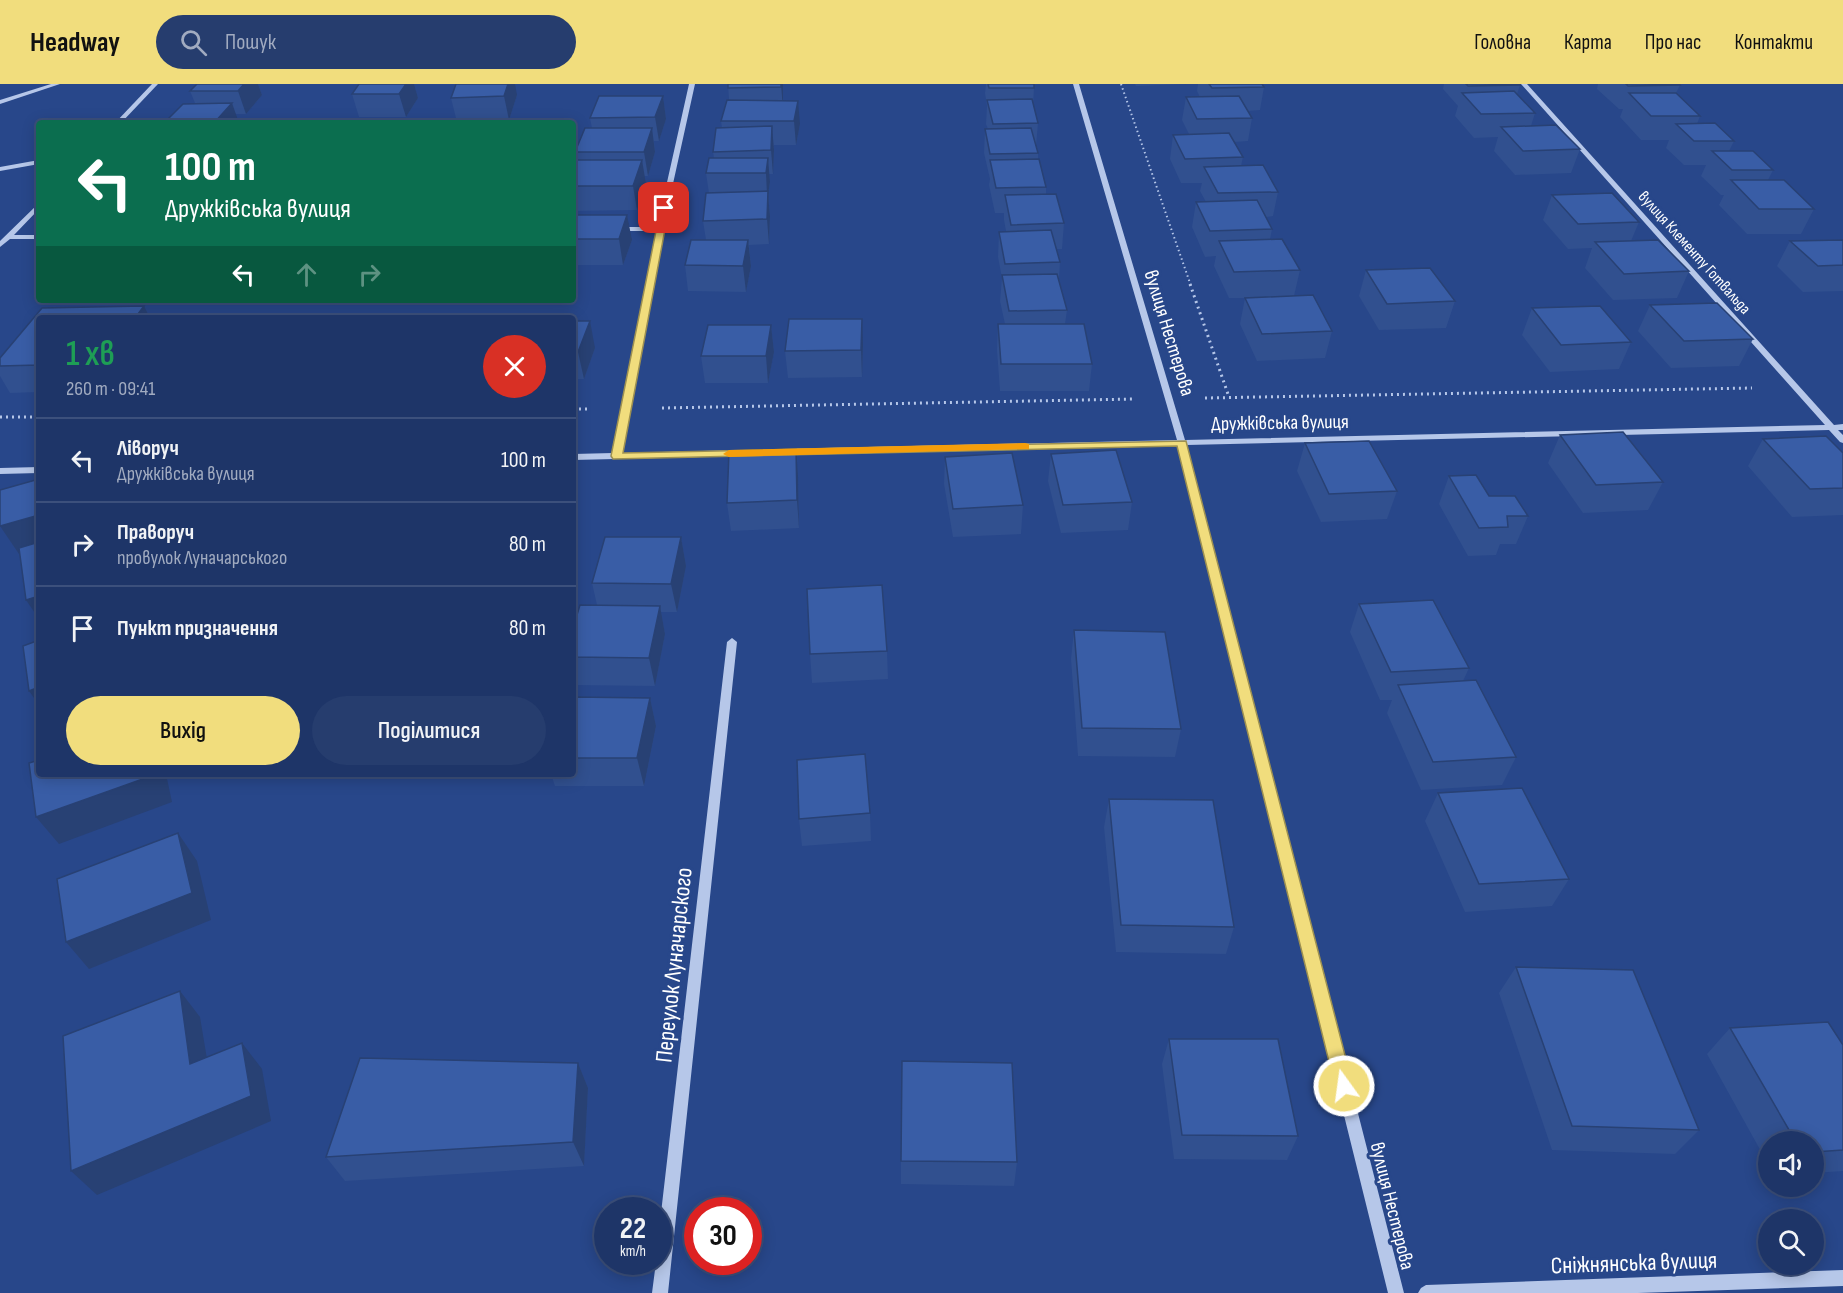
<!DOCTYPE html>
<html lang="uk">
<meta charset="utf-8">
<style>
body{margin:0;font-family:"Sofia Sans Condensed",sans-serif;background:#263d6e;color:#f1f3f6;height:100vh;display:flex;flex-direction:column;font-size:22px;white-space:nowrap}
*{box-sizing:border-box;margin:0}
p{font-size:20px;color:#a1abc0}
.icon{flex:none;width:33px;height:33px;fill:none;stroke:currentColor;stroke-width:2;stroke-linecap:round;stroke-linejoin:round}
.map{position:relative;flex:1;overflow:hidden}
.sheet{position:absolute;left:36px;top:231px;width:540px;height:462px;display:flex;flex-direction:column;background:#1e3568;border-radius:6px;box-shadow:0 3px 15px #0003,0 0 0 2px #3c507c}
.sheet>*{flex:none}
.banner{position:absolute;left:36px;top:36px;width:540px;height:183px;border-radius:6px;box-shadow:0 3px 15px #0003,0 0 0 2px #3c507c;background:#0b6e4f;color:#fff;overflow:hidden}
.tools{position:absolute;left:1758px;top:1047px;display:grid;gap:12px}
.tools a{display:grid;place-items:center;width:66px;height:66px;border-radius:50%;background:#1e3568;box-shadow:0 3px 15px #0003,0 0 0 2px #3c507c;font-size:30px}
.speed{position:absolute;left:594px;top:1113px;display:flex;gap:12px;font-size:30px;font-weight:700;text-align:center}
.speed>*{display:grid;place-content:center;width:78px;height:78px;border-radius:50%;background:#1e3568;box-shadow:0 3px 15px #0003,0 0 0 2px #3c507c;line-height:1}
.speed small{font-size:15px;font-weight:400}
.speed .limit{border:9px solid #d22;background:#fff;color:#111}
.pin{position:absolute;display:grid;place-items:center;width:51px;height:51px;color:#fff;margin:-26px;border-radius:12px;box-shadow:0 3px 9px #0006}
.me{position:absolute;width:66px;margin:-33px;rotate:346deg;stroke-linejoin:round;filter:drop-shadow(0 0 4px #0008)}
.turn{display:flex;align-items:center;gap:21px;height:126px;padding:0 30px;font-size:27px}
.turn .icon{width:78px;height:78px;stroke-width:2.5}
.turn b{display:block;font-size:42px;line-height:51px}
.lanes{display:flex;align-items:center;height:57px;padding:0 30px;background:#0003;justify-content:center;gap:30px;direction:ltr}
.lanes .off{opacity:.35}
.round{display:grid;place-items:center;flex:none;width:63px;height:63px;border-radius:32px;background:#263d6e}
.headline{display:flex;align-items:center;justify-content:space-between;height:102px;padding:0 30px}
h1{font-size:36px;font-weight:600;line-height:45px;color:#1e9e55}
.cta{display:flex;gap:12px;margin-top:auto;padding:12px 30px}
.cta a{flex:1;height:69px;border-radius:36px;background:#f1dd7d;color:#111;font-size:24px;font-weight:600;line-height:69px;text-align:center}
.cta a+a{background:#263d6e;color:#f1f3f6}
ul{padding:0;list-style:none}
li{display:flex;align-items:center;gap:18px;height:84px;padding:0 30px;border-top:2px solid #3c507c}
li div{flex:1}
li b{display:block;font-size:22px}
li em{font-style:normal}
header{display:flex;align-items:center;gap:36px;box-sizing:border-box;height:84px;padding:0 30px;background:#f1dd7d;color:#111}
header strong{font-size:28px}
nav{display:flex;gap:33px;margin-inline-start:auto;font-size:21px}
.search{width:420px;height:54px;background:#263d6e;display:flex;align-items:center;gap:15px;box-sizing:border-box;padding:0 21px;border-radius:33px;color:#a1abc0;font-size:22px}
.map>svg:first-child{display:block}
</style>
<header>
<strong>Headway</strong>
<div class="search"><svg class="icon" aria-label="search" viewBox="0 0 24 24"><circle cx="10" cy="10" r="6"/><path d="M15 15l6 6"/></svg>Пошук</div>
<nav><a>Головна</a><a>Карта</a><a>Про нас</a><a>Контакти</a></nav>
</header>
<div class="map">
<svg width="1843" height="1209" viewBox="0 0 1843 1209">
<rect width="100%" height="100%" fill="#28478a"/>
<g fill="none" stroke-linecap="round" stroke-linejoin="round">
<polyline stroke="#b6c7e9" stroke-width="2" stroke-dasharray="1.5 3" stroke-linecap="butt" points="1121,0 1191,202"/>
<g stroke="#b6c7e9" stroke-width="3" stroke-dasharray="2 4" stroke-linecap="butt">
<polyline points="1190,200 1229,313"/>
<polyline points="1205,314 1752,304"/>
<polyline points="662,324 1134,315"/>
<polyline points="573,325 591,325"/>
<polyline points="0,333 39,333"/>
</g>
<g fill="#b6c7e9" fill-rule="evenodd">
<polygon points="51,0 60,0 0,20 0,16"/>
<polygon points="152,0 158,0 121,39 115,39"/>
<polygon points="689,0 695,0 663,145 622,369 742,366 746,369 742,372 573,376 573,370 613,369 656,147 618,147 615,145 618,143 657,143"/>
<polygon points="1073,0 1079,0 1185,356 1825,341 1521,0 1527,0 1834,341 1843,340 1843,346 1838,346 1843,351 1843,359 1840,358 1829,346 1187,361 1404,1209 1388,1209 1178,361 782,371 778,368 782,365 1177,356"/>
<polygon points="39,76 39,80 0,87 0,83"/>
<polygon points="39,119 39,125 14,151 39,151 39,155 10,155 0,163 0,157"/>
<polygon points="39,383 39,389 0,390 0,384"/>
<polygon points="732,554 737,558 668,1209 652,1209 656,1178 658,1178 658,1155 727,558"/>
<polygon points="1843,1186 1843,1202 1638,1209 1418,1209 1421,1204 1426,1201"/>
</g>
</g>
<g fill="#31508f">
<polygon points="197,0 258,0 262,11 246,30 236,30 195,19 190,7"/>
<polygon points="359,0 414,0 418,14 406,33 359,33 352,10"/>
<polygon points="728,0 783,0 783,17 800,40 796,61 774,61 773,90 769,90 770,98 768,111 770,132 769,160 749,161 751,182 746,208 688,207 685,181 706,156 703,137 709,109 706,89 714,74 713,68 722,44 721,37 729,16"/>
<polygon points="986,0 1034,0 1034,4 1033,21 1038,39 1036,62 1038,69 1038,75 1046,103 1046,110 1064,139 1062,165 1056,165 1060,178 1059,195 1067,226 1065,240 1092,280 1089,307 1000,307 997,266 998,240 1005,240 1000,217 1002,194 998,173 999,148 1006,147 1004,136 1004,129 995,129 989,101 990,95 984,69 985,45 988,45 986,40 987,22 985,9"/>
<polygon points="1135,0 1186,0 1136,2"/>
<polygon points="1198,0 1262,0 1264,3 1260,26 1248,27 1252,34 1248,57 1234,58 1243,73 1241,82 1278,108 1273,132 1266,133 1272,145 1270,155 1300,186 1294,212 1332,247 1325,274 1257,277 1240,240 1245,214 1229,214 1214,182 1216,172 1205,173 1192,143 1196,118 1206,118 1200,107 1202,99 1181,99 1170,75 1173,51 1189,50 1182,36 1186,13 1200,13 1197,7"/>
<polygon points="1444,0 1519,0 1520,1 1517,10 1535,29 1531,42 1580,65 1571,89 1515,91 1494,67 1498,53 1474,54 1455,32 1458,22 1443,5"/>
<polygon points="1598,0 1679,0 1680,1 1676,9 1700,32 1697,40 1734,57 1729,67 1773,86 1768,96 1814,125 1801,150 1747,150 1719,121 1724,111 1721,111 1701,92 1706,81 1684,81 1666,64 1669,56 1641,56 1620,33 1623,25 1619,25 1597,5"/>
<polygon points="517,11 509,36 457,38 451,14"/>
<polygon points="663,12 666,35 659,57 654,57 655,68 648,92 644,92 646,100 637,126 573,127 573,76 577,76 575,68 592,44 590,34"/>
<polygon points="1552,111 1639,138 1631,157 1689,187 1677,214 1613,216 1585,184 1592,164 1568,165 1543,136"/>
<polygon points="573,131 632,156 623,181 573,181"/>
<polygon points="1843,156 1843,207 1803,208 1777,182 1790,157"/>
<polygon points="1366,186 1455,217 1446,244 1379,246 1359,212"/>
<polygon points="1650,221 1753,255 1739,282 1671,284 1638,247"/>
<polygon points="1532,224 1631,258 1619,285 1550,288 1522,251"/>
<polygon points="39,234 39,308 10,309 0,292 0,274"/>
<polygon points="573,237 595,264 584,295 573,295"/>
<polygon points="771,241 774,268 768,299 705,299 701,272"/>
<polygon points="863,261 862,293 788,294 785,267"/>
<polygon points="1560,351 1663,398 1648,426 1583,429 1548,379"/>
<polygon points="1763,355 1843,369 1843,431 1792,433 1748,382"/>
<polygon points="1305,359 1397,407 1387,435 1321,438 1297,387"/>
<polygon points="796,365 798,392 799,444 731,447 727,419"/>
<polygon points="1051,370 1132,418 1128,446 1061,449 1048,397"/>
<polygon points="945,373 1023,421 1021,450 953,453 944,400"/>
<polygon points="1449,392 1528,432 1516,460 1500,460 1496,471 1468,472 1439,420"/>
<polygon points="681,453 686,482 677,528 661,528 665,550 655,602 573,601 573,544 597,521 592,499"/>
<polygon points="1359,520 1469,584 1463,597 1516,673 1502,701 1421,706 1387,629 1392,616 1380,616 1350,548"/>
<polygon points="1074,546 1181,645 1175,673 1078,672 1071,575"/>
<polygon points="887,567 888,595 812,599 810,570"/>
<polygon points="573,613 650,614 656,642 644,702 555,702 551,690 573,690"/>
<polygon points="1438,709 1569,795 1552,822 1465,828 1425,737"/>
<polygon points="1109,715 1234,843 1226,870 1116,868 1104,743"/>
<polygon points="870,729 871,757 802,762 799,735"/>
<polygon points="1516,883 1699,1046 1675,1070 1552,1066 1499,909"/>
<polygon points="1730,944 1843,961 1843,1087 1814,1089 1814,1058 1768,1058 1768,1080 1707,970"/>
<polygon points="1169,955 1298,1052 1287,1076 1174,1075 1162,980"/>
<polygon points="578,979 588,1004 584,1082 345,1097 326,1073"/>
<polygon points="901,1077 1017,1078 1014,1102 901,1100"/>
</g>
<g fill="#284174">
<polygon points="244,0 258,0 262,11 246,30 238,7"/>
<polygon points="406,0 414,0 418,14 406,33 399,10"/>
<polygon points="508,0 515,0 517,11 509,36 504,12"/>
<polygon points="781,0 783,0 783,26"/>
<polygon points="663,12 666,35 659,57 655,33"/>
<polygon points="798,17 800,40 796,61 794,37"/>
<polygon points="232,19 239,39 214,39"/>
<polygon points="772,42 774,66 773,90 771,66"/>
<polygon points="652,44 655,68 648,92 644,68"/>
<polygon points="768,74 770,98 768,111 770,132 769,160 767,135 767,111 766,89"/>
<polygon points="642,76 646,100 637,126 633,102"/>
<polygon points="627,131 632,156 623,181 619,155"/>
<polygon points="748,156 751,182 746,208 743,182"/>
<polygon points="144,222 150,234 135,234"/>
<polygon points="862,235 863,261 862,293 861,266"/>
<polygon points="590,237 595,264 584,295 578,268"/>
<polygon points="771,241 774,268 768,299 766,272"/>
<polygon points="796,365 798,392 799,444 797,416"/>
<polygon points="39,431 39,464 19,470 0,442"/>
<polygon points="681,453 686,482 677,528 671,500"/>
<polygon points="39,512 39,535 26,516"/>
<polygon points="660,522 665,550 655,602 649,574"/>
<polygon points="39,603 39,621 29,607"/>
<polygon points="650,614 656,642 644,702 637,674"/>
<polygon points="153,690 166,690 172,718 59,760 36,733"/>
<polygon points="178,749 197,777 211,836 89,885 66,858"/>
<polygon points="180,907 200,933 212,1005 190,980"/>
<polygon points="242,959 262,985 271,1037 97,1111 71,1087"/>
<polygon points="578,979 588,1004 584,1082 573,1058"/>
</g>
<g fill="#395da6" stroke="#284174" stroke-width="1.5">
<polygon points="197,0 244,0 238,7 190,7"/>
<polygon points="359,0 406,0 399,10 352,10"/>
<polygon points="456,0 508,0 504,12 451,14"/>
<polygon points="728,0 781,0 781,3 728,4"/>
<polygon points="988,0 1034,0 1034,4 989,4"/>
<polygon points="1209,0 1262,0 1264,3 1212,4"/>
<polygon points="1466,0 1519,0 1520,1 1468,2"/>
<polygon points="1626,0 1679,0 1680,1 1628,2"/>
<polygon points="1514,7 1535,29 1481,30 1462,9"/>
<polygon points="1629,9 1676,9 1700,32 1651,32"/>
<polygon points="599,12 663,12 655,33 590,34"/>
<polygon points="1239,12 1252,34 1197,35 1186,13"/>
<polygon points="1032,15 1038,39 993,40 987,16"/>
<polygon points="727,16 798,17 794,37 721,37"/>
<polygon points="232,19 214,39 164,39 183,20"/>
<polygon points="1715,39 1734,57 1694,57 1676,40"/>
<polygon points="1556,41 1580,65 1523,67 1501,43"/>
<polygon points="772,42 771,66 713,68 716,44"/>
<polygon points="585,44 652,44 644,68 575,68"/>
<polygon points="1031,44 1038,69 990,70 985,45"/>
<polygon points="1229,49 1243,73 1185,75 1173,51"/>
<polygon points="1712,67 1753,67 1773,86 1732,86"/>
<polygon points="709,74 768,74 766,89 706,89"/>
<polygon points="1039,75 1046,103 996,104 990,76"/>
<polygon points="573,76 642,76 633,102 573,102"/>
<polygon points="1263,81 1278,108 1218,109 1204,83"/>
<polygon points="1731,96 1784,96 1814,125 1759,125"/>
<polygon points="768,107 767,135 703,137 706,109"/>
<polygon points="1612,109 1639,138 1578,140 1552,111"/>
<polygon points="1056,110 1064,139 1011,141 1005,111"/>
<polygon points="1257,116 1272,145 1210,147 1196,118"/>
<polygon points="573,131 627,131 619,155 573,155"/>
<polygon points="1051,146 1060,178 1005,180 999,148"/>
<polygon points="1282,155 1300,186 1234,188 1219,157"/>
<polygon points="691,156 748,156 743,182 685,181"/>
<polygon points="1658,156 1689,187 1624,190 1595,158"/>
<polygon points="1843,156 1843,181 1818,182 1790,157"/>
<polygon points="1430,184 1455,217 1387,220 1366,186"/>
<polygon points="1057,190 1067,226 1009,227 1002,191"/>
<polygon points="1313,211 1332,247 1262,250 1245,214"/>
<polygon points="1717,219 1753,255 1684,257 1650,221"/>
<polygon points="144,222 135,234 39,234 39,281 0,282 0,274 42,224"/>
<polygon points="1600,222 1631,258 1561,261 1532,224"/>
<polygon points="789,235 862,235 861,266 785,267"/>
<polygon points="573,237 590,237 578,268 573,268"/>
<polygon points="998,240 1084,240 1092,280 1001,280"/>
<polygon points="708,241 771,241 766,272 701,272"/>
<polygon points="1623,348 1663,398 1596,401 1560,351"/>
<polygon points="1826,352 1843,369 1843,404 1810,405 1763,355"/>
<polygon points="1369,357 1397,407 1329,410 1305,359"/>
<polygon points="796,365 797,416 727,419 729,367"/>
<polygon points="1116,366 1132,418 1063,421 1051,370"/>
<polygon points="1012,369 1023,421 953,425 945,373"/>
<polygon points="1476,391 1489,412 1515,412 1528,432 1507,432 1508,443 1479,444 1449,392"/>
<polygon points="39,395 39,431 0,442 0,406"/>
<polygon points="605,453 681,453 671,500 592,499"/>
<polygon points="39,458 39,512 26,516 19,464"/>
<polygon points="882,501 887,567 810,570 807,505"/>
<polygon points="1433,516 1469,584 1391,588 1359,520"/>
<polygon points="580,521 660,522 649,574 573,573 573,544"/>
<polygon points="1074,546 1165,548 1181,645 1082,644"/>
<polygon points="39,556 39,603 29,607 23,562"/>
<polygon points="1476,596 1516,673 1433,678 1398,601"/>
<polygon points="573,613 650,614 637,674 573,674"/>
<polygon points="865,670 870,729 799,735 797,676"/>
<polygon points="39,676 39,690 154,691 36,733 29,679"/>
<polygon points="1522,704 1569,795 1479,800 1438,709"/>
<polygon points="1109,715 1213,716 1234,843 1121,841"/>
<polygon points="178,749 192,809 66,858 57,795"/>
<polygon points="1516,883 1633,886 1699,1046 1572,1042"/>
<polygon points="180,907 190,980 242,959 251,1012 71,1087 63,952"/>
<polygon points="1828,938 1843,961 1843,1066 1814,1068 1814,1058 1796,1058 1730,944"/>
<polygon points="1169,955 1278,955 1298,1052 1182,1051"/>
<polygon points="360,974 578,979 573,1058 326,1073"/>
<polygon points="902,977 1012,979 1017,1078 901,1077"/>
</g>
<polygon fill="#f1dd7d" stroke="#9d9051" stroke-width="1.5" points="661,122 669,124 623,369 1186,357 1353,1002 1350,1008 1344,1010 1338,1008 1335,1002 1177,362 613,375 611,372"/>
<polygon fill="#f59e0b" points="1025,359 1029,360 1029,365 729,373 723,370 729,366"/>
<g text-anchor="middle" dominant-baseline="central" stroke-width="6" stroke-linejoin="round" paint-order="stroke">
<g font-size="16" fill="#fff" stroke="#28478a">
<text transform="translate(1694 169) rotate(48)">вулиця Клементу Готвальда</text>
</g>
<g font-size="20" fill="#fff" stroke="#28478a">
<text transform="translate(1169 249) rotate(73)">вулиця Нестерова</text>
<text transform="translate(1280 339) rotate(-1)">Дружківська вулиця</text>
<text transform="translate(1392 1122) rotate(76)">вулиця Нестерова</text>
</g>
<g font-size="24" fill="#fff" stroke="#28478a">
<text transform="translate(674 881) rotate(-84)">Переулок Луначарского</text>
<text transform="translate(1634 1179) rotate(-2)">Сніжнянська вулиця</text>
</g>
</g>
</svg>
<div class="tools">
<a><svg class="icon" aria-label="sound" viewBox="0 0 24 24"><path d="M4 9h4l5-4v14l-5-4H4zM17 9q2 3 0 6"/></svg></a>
<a><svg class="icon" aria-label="search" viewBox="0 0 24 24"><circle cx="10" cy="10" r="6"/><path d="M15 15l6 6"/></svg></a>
</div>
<div class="speed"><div>22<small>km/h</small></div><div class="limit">30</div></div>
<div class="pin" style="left:664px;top:124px;background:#d93025"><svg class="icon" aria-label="arrive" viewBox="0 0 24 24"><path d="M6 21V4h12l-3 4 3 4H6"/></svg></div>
<svg class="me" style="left:1344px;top:1002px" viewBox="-20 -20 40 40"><circle r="17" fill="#f1dd7d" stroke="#fff" stroke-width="3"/><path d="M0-11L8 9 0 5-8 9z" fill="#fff"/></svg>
<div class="banner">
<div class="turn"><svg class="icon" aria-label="left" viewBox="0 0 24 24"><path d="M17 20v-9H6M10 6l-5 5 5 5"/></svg><div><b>100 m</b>Дружківська вулиця</div></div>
<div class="lanes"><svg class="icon" aria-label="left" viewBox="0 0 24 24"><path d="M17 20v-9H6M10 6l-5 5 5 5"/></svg><svg class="icon off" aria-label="ahead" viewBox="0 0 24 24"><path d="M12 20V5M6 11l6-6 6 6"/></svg><svg class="icon off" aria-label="right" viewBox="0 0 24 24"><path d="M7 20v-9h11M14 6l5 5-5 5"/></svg></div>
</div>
<section class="sheet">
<div class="headline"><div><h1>1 хв</h1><p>260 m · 09:41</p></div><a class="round" style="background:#d93025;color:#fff"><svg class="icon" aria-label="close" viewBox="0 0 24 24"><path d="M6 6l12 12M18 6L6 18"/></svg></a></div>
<ul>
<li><svg class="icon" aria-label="left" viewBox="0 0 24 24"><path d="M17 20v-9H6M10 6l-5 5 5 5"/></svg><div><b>Ліворуч</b><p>Дружківська вулиця</p></div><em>100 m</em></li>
<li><svg class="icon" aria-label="right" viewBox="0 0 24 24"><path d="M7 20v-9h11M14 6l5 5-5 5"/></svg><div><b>Праворуч</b><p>провулок Луначарського</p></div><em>80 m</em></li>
<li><svg class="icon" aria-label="arrive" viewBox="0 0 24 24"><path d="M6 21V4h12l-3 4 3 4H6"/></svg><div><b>Пункт призначення</b></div><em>80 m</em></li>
</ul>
<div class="cta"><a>Вихід</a><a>Поділитися</a></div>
</section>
</div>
